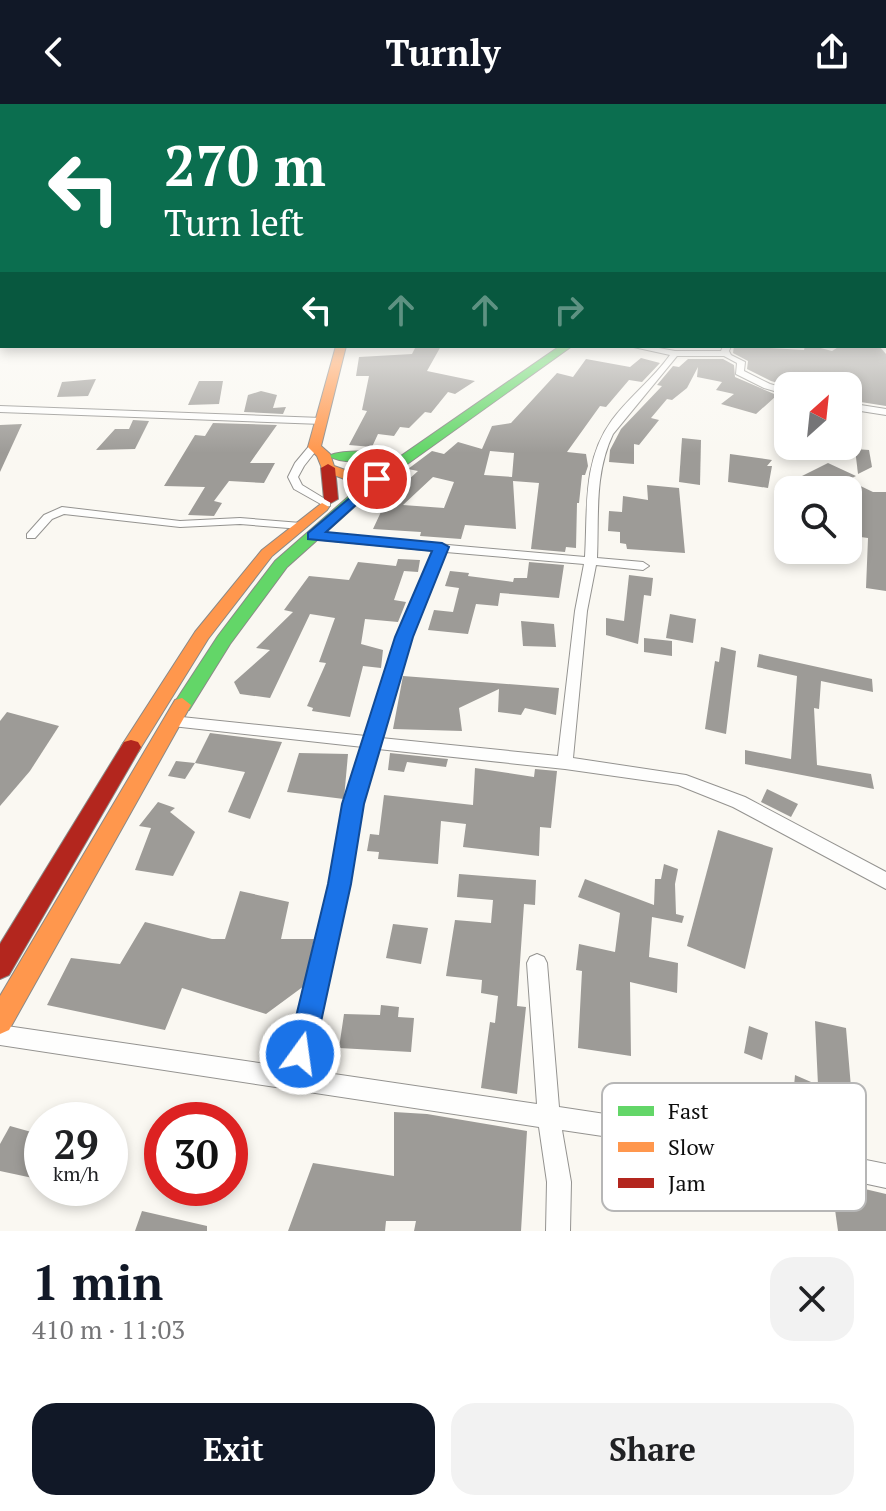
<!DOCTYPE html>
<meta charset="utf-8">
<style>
body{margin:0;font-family:"PT Serif",serif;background:#f2f2f2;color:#202124;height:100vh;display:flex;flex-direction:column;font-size:30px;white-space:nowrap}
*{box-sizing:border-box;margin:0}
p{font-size:26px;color:#757577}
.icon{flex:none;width:44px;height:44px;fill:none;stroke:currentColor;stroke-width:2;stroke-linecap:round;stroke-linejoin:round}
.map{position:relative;height:1127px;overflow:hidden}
.panel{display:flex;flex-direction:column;background:#fff;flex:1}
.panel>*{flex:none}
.banner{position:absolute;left:0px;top:0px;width:886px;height:244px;box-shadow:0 4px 12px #0003;background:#0b6e4f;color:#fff;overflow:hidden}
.needle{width:52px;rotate:27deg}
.buttons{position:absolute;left:774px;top:268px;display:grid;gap:16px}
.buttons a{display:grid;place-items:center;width:88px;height:88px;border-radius:16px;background:#fff;box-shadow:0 4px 12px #0003;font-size:40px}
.speed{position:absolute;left:24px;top:998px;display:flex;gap:16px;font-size:40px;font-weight:700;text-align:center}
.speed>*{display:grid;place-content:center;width:104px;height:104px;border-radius:50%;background:#fff;box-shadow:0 4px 12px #0003;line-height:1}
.speed small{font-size:20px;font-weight:400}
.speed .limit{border:12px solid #d22;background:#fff;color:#111}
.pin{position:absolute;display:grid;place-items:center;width:68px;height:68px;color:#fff;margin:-34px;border:4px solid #fff;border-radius:50%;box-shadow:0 2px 8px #0007}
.me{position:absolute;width:88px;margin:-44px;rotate:14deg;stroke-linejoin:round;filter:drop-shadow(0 0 6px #0008)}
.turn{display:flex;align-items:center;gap:28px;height:168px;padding:0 32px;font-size:36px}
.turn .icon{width:104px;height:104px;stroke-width:2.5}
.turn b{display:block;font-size:56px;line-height:68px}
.lanes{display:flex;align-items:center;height:76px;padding:0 32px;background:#0003;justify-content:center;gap:40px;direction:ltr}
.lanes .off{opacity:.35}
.round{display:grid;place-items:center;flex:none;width:84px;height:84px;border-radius:24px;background:#f2f2f2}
.headline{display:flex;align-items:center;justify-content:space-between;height:136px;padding:0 32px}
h1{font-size:48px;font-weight:700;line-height:60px;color:#111827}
.cta{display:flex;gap:16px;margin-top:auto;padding:16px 32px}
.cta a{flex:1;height:92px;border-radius:24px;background:#111827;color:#fff;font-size:32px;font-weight:700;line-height:92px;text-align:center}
.cta a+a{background:#f2f2f2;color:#202124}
header{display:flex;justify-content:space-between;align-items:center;height:104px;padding:0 32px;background:#111827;color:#fff;font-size:36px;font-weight:700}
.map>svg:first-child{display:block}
</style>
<header><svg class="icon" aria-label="back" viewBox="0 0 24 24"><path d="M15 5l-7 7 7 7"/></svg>Turnly<svg class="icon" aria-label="share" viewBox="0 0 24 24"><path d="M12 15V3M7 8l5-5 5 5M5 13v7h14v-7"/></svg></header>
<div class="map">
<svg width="886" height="1127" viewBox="0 0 886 1127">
<rect width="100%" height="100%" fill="#faf8f2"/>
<g fill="#9d9b97" fill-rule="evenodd">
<polygon points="416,242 441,242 427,267 475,277 455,290 448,288 431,309 425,308 409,324 400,323 394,332 378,330 372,343 349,341 367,307 362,306 369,272 356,272 359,253 412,250"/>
<polygon points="734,242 804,246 805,242 813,242 832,247 840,242 879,242 886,250 886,302 848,296 848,282 788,282 771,277 747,265 748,257 733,249"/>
<path d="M 641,254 L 660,259 L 642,278 L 629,276 L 606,303 L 600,302 L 567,348 L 586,350 L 588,362 L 585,371 L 582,371 L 579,399 L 577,399 L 576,444 L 566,443 L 565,448 L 531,445 L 539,379 L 513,377 L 516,425 L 465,421 L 461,435 L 420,432 L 421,428 L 373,425 L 387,395 L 418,367 L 408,365 L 432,347 L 444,350 L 458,338 L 482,345 L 492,322 L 511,319 L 557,269 L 573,273 L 586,255 L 630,263 ZM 490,347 L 514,349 L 512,373 L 484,371 ZM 433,373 L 454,378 L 444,404 L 403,401 Z"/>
<polygon points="688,255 723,255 734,261 735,273 788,296 775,293 756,310 721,300 734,290 716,286 722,278 697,273 698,263 687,284 672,296 667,295 651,314 659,316 639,341 634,340 634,360 609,358 610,346 621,325 662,282 657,281 673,262 679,263"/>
<polygon points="96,275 88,292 57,293 62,278"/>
<polygon points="199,277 223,277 219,300 188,301"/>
<polygon points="261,287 277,291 273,304 286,303 283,310 244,308 248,291"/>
<polygon points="133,316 149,317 135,345 96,346 115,325 129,325"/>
<polygon points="213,319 277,321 250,359 275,359 264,379 229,377 214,397 222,399 214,412 188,411 205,383 164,382 195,331 205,332"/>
<polygon points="22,320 0,368 0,321"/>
<polygon points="682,334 701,336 700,381 679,378"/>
<polygon points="855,345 869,346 872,363 858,370"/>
<polygon points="730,350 772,356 767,362 772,362 768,384 728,378"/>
<polygon points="828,359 856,372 848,376 873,388 886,388 886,487 866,484 868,434 853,432 848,386 774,386"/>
<polygon points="647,381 679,384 685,449 627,445 626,440 620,439 620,428 608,427 609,407 622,408 623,392 648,396"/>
<polygon points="398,455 420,456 418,468 404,467 394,496 406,498 398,518 365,515 361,540 383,546 381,564 363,562 350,613 312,607 313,604 307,602 326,559 319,558 335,514 310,510 270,594 240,590 234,578 270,546 256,544 293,508 284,506 309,472 349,476 358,458 396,462"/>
<polygon points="529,458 564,461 559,494 500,489 498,502 476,500 468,530 428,526 434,506 453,508 459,484 445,482 450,467 469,469 468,472 513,478 514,474 527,474"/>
<polygon points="629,471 653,474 651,492 644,491 638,540 606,531 606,514 624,517"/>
<polygon points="670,510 696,515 693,539 666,534"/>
<polygon points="521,517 554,520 556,543 523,542"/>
<polygon points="644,534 672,537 672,552 644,548"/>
<polygon points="721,543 736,547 726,630 705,625 715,557 719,558"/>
<polygon points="759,550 872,575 873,588 821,577 819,605 814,604 817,661 871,670 874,685 745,660 745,646 791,655 797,572 757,563"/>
<polygon points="403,572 559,584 556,611 525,604 521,611 498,608 499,585 459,604 462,627 393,625"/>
<polygon points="7,608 59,622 30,667 0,702 0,617"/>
<polygon points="210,629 282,638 250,715 228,708 245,668 195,659"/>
<polygon points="299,649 348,650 344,695 287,688"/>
<polygon points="390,649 448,655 446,663 407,658 404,668 388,666"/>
<polygon points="176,657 195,659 185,675 168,672"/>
<polygon points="475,664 534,673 535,665 557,667 551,724 540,723 539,752 463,743 466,720 441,717 438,760 378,755 379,748 367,747 370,730 379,731 384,691 473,701"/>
<polygon points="767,685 798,700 791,713 761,698"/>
<polygon points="158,698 175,704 170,708 195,728 173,772 135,766 151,724 139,722"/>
<polygon points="718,726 773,744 745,865 687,842"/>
<polygon points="664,760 678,765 675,780 676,810 684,812 682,819 652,813 649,853 678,859 677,889 630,878 631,952 578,944 582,867 576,866 579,840 615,848 620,809 578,793 585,775 654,801 655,775 661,775"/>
<polygon points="459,770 536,776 535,801 524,800 517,902 526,903 517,990 481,984 490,918 495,919 498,892 481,889 482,876 446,872 455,816 491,819 493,796 457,793"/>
<polygon points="240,787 289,798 281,835 314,835 304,882 266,910 182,884 165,926 47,901 71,854 120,860 145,818 212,835 225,835"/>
<polygon points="393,820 428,824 421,860 386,854"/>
<polygon points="381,901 399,903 398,913 414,914 411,948 339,944 344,910 380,911"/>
<polygon points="815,917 846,924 855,1031 791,1017 795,971 818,981"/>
<polygon points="749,922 768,929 762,956 744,949"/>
<polygon points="394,1008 427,1010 527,1027 521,1127 414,1127 416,1117 386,1117 385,1127 288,1127 313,1059 394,1072"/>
<polygon points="10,1022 42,1031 42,1076 0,1067 0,1040"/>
<polygon points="831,1077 886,1090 886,1127 838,1127"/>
<polygon points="142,1107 207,1122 207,1127 135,1127"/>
</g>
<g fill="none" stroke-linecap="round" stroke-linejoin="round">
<defs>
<g id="street">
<rect x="884" y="192" width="2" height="2"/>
<rect x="0" y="198" width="2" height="7"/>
<polygon points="884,238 886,238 886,242 882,242"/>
<path d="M 629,242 L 648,242 L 675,247 L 721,247 L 723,242 L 731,242 L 729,247 L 731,251 L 745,258 L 744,267 L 770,280 L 788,285 L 788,291 L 764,284 L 736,270 L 737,259 L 724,252 L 677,252 L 613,330 C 594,370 599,411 597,454 L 643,458 L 649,462 L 643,466 L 596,461 L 587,507 L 573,654 L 686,671 L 745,693 L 886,768 L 886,785 L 733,703 L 678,681 L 565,665 L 378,645 L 361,700 L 329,876 L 307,966 L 537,1000 L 527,859 L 530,853 L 537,850 L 544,853 L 547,859 L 559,1003 L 737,1030 L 886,1060 L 886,1084 L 737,1052 L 562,1026 L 571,1078 L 570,1127 L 546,1127 L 547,1078 L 539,1023 L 0,941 L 0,921 L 286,963 L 309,876 L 345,700 L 363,643 L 172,622 L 167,621 L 165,617 L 167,613 L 172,612 L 366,632 L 397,533 L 435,447 L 313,435 L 307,432 L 313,429 L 585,453 C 588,405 582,357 612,316 C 630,292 653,275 670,251 ZM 446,448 L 584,460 L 575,507 L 558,652 L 381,634 L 411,533 Z"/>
<polygon points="848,299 886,305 886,311 848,305"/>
<polygon points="0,302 322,314 327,317 322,320 0,308"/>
<polygon points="314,340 319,343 304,362 298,373 302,381 330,398 330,402 326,403 294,385 288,373 295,359 310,341"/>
<polygon points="62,403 180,417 240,414 301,419 307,422 301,425 240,420 180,423 64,410 52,415 35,434 27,434 27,430 44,411"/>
</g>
<g id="fast">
<polygon points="560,242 572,242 382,378 287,463 230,540 189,606 175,606 173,601 218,532 275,457 372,372"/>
<path d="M 387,345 L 392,346 L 392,352 C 374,356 345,362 329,352 C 341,345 371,349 387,345 Z"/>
</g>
<g id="slow">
<polygon points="336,242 346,242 321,342 330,350 334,362 376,377 376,383 366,383 323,367 317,352 308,343"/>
<polygon points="322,399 329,403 327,406 272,452 208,535 138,648 124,648 121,643 124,638 195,528 262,446"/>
<polygon points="182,594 191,601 9,926 0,930 0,892 175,596"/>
</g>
<g id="jam">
<polygon points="328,360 335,364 338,395 331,399 324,395 321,364"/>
<polygon points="131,636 138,638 141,643 9,871 0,875 0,840 124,638"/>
</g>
</defs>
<use href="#street" stroke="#949390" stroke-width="2"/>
<use href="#fast" stroke="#8a8987" stroke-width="2"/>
<use href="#slow" stroke="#8a8987" stroke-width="2"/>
<use href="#jam" stroke="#8a8987" stroke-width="2"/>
<use href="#street" fill="#fefefd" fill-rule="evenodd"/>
<use href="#fast" fill="#63d668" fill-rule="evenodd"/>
<use href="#slow" fill="#ff974d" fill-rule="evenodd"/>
<use href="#jam" fill="#b3261e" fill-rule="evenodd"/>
</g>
<linearGradient id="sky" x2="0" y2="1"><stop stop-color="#9cc6ec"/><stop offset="0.55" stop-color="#fdfcf9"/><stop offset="1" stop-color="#fdfcf9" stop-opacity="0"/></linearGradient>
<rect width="886" height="349" fill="url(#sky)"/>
<polygon fill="#1a73e8" stroke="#114b97" stroke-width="2" points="377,371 381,372 381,378 326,428 442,439 449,443 413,533 364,700 351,780 314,950 310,960 300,964 291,960 287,950 328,780 342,700 395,533 432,447 308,435 308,429"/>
<rect x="602" y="979" width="264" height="128" rx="12" fill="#fff" stroke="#b6b6b6" stroke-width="2"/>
<rect x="618" y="1002" width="36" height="10" fill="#63d668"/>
<rect x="618" y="1038" width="36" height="10" fill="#ff974d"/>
<rect x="618" y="1074" width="36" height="10" fill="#b3261e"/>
<g font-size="22" fill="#0d0d0d">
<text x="668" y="1015">Fast</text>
<text x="668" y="1051">Slow</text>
<text x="668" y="1087">Jam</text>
</g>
</svg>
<div class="buttons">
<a><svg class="needle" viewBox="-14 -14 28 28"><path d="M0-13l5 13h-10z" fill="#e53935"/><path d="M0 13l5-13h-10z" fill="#757577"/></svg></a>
<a><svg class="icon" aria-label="search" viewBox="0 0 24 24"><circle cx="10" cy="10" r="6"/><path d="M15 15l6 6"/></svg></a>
</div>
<div class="speed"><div>29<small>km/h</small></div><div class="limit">30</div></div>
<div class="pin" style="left:377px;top:375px;background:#d93025"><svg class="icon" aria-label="arrive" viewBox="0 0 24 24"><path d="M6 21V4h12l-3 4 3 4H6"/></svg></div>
<svg class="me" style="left:300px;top:950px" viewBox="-20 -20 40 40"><circle r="17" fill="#1a73e8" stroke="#fff" stroke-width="3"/><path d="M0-11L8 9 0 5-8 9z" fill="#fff"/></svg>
<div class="banner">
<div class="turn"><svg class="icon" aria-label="left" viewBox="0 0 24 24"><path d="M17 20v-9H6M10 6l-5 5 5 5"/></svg><div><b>270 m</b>Turn left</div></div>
<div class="lanes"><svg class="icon" aria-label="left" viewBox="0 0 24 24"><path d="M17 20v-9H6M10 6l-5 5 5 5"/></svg><svg class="icon off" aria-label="ahead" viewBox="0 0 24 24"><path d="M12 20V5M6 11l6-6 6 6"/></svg><svg class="icon off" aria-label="ahead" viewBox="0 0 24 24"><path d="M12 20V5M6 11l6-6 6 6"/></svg><svg class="icon off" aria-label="right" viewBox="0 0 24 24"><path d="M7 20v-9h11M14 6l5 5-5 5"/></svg></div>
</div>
</div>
<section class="panel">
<div class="headline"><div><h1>1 min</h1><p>410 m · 11:03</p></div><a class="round"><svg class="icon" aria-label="close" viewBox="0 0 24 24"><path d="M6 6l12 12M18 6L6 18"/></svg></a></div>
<div class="cta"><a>Exit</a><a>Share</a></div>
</section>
